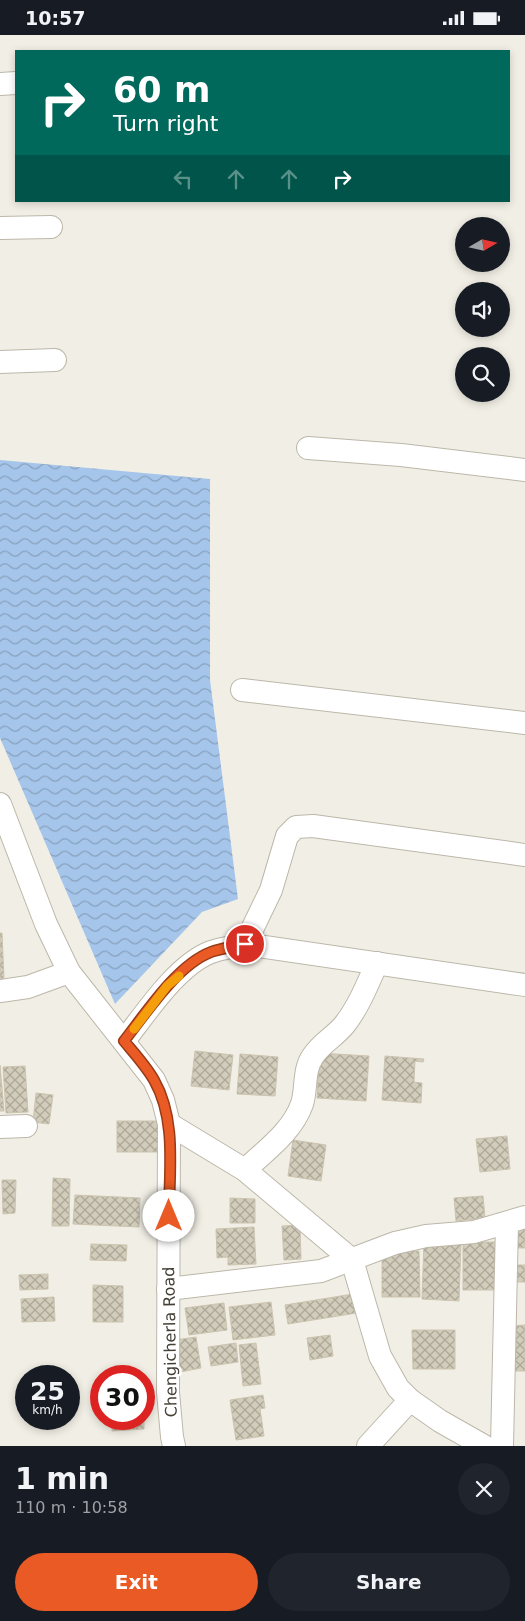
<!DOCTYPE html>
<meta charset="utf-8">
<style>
body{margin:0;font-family:"DejaVu Sans",sans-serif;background:#20242c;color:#f1f3f6;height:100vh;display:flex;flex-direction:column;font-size:19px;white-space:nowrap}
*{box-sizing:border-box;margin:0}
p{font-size:16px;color:#9ea1a6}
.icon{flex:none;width:28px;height:28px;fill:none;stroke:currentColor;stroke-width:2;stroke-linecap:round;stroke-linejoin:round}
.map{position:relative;height:1411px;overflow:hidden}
.side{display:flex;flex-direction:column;background:#171b24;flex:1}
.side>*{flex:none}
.guide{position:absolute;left:15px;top:15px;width:495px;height:152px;border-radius:0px;box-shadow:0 2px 8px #0003;background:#00695c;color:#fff;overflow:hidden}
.needle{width:32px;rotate:81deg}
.buttons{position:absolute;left:455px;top:182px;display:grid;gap:10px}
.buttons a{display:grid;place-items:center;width:55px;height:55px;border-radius:50%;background:#171b24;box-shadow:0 2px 8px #0003;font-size:25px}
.speed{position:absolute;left:15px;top:1330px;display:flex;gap:10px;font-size:25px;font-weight:700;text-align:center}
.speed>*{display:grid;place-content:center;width:65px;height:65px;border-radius:50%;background:#171b24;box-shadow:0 2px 8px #0003;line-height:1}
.speed small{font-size:12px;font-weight:400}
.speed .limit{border:8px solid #d22;background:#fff;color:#111}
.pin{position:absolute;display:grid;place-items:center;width:42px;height:42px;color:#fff;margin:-21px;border:2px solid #fff;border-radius:50%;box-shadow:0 1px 5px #0007}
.me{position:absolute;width:55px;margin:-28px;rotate:0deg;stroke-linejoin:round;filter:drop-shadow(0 0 4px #0008)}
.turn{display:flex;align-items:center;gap:18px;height:105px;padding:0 15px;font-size:22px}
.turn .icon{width:65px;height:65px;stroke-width:2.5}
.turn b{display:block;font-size:35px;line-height:42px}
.lanes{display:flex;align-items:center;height:48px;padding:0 15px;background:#0003;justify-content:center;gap:25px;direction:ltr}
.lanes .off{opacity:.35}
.round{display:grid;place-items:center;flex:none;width:52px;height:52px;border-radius:26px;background:#20242c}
.head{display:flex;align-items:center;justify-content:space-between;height:85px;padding:0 15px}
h1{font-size:30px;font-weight:600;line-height:38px}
.action{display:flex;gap:10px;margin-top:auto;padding:10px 15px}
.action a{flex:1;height:58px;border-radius:30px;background:#e95a24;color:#fff;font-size:20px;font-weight:600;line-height:58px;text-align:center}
.action a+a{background:#20242c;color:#f1f3f6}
.status{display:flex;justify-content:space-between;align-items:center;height:35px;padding:0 25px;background:#171b24;direction:ltr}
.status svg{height:14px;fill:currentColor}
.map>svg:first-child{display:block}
</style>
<div class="status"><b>10:57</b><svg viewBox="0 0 49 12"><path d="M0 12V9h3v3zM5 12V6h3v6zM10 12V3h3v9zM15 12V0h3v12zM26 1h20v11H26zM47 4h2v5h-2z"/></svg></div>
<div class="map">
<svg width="525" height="1411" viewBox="0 0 525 1411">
<defs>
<pattern id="water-waves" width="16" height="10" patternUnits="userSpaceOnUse" patternTransform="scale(1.25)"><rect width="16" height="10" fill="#a5c5ea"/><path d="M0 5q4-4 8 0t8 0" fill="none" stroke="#88a1be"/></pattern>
<pattern id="building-cross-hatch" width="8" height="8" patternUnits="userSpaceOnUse" patternTransform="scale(1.25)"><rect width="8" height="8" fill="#d2ccbb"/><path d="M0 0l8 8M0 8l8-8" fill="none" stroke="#aca799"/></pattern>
</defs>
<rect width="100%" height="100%" fill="#f1efe5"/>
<polygon fill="url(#water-waves)" points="0,425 210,444 210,645 238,864 202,877 115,969 0,703"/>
<g fill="url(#building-cross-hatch)" stroke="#ccc4af">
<polygon points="0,898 2,898 4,943 0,944"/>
<polygon points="195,1016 233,1020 229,1055 191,1051"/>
<polygon points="319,1018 369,1021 366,1066 317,1063"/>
<polygon points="240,1019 278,1022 275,1061 237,1059"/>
<polygon points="385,1021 424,1024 423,1027 415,1026 414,1047 422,1048 421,1068 382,1065"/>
<polygon points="0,1030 4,1076 0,1076"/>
<polygon points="25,1031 28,1077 6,1078 3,1032"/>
<polygon points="36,1058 53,1060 49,1089 33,1087"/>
<rect x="117" y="1086" width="41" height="31"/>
<polygon points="507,1101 510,1134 480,1137 476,1104"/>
<polygon points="293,1105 326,1110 321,1146 288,1141"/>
<polygon points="53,1143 70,1144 69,1191 52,1191"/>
<polygon points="2,1145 16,1145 15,1178 3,1179"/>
<polygon points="75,1160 140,1163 139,1192 73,1189"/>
<polygon points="483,1161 485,1183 456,1186 454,1163"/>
<polygon points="230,1163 255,1164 255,1188 230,1188"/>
<polygon points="300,1190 301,1224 284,1225 282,1191"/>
<rect x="514" y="1190" width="11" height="23"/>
<polygon points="254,1192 256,1229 228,1230 228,1222 217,1223 216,1194"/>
<polygon points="424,1207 461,1208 459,1266 422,1264"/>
<rect x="463" y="1207" width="35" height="48"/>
<polygon points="91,1209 127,1210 126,1226 90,1225"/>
<polygon points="382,1216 419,1216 420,1262 382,1262"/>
<rect x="514" y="1230" width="11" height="17"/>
<polygon points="48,1239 48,1254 20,1255 19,1240"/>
<polygon points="93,1250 123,1251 123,1287 93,1287"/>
<polygon points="359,1258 363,1277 288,1289 285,1270"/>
<polygon points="54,1262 55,1286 22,1287 21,1264"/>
<polygon points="271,1267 275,1300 233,1305 229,1272"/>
<polygon points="224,1268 227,1295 189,1300 185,1273"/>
<polygon points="525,1290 525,1336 512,1336 509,1291"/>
<polygon points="412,1295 455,1295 455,1334 413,1334"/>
<polygon points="330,1300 333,1321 310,1325 307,1303"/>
<polygon points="196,1302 201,1333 180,1337 175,1305"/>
<polygon points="236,1308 238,1327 211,1331 208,1312"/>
<polygon points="256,1308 261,1349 243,1351 239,1310"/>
<polygon points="263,1360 265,1373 260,1374 264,1401 236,1405 230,1365"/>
<polygon points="144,1380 144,1394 112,1396 112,1384 144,1384"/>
</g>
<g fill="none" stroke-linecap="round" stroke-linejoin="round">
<defs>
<g id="street">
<polyline points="0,49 16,48"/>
<polyline points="0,193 51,192"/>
<polyline points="0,327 55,325"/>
<polyline points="308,413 401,420 525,435"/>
<polyline points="242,655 525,688"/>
<polyline points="0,769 46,889 69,937 154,1045 163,1065 169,1089 168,1357 172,1402 174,1411"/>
<polyline points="245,909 271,855 287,801 296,792 313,791 525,820"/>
<polyline points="0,956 28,952 69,937"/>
<path d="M 124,1006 C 146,978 177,930 211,917 C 222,913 234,912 245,909 L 525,950"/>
<polyline points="169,1089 245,1135 352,1225 380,1321 398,1353 410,1365"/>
<polyline points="0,1092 26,1091"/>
<path d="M 245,1135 C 266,1115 292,1097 302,1069 C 307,1053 303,1035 313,1021 C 321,1008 336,1001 345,989 C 359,971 368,948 377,928"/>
<polyline points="168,1254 321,1236 395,1208 426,1201 474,1197 525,1182"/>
<polyline points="368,1411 410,1365 440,1386 484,1411"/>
<polyline points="502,1411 507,1188"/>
</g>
</defs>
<use href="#street" stroke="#bcb7a9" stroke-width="24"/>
<use href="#street" stroke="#fff" stroke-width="22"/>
</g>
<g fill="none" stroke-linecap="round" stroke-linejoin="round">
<defs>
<path id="route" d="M 169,1181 C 169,1137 177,1085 154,1045 C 146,1031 134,1018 124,1006 C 146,978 177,930 211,917 C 222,913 234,912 245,909"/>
</defs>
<use href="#route" stroke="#973a17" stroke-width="12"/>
<use href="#route" stroke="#e95a24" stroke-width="9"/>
<polyline stroke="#f59e0b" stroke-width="9" points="134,994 167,951 179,941"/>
</g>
<g text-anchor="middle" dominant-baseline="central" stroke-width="5" stroke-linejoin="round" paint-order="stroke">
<g font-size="16" fill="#433f35" stroke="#fff">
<text transform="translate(170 1307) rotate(-91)">Chengicherla Road</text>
</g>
</g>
</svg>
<div class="buttons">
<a><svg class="needle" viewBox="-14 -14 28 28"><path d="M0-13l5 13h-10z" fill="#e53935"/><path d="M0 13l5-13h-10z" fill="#9ea1a6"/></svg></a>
<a><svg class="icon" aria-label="sound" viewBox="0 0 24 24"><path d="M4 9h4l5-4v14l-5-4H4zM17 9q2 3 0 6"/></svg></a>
<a><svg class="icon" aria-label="search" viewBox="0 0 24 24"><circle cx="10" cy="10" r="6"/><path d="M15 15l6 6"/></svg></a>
</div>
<div class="speed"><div>25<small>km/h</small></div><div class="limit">30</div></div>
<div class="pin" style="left:245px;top:909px;background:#d93025"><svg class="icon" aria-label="arrive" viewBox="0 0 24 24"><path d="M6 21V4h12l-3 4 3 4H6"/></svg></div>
<svg class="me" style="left:169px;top:1181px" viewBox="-20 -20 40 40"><circle r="19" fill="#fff"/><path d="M0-13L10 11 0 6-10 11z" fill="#e95a24"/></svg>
<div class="guide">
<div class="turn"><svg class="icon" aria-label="right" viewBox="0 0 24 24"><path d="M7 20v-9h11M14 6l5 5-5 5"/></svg><div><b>60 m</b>Turn right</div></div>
<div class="lanes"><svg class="icon off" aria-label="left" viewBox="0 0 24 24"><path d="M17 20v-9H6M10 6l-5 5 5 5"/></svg><svg class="icon off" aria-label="ahead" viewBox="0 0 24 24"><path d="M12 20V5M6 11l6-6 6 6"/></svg><svg class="icon off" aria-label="ahead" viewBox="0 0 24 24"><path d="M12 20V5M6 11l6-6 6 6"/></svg><svg class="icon" aria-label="right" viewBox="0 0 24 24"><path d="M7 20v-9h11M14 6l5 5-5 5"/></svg></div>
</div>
</div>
<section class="side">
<div class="head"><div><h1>1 min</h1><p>110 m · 10:58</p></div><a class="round"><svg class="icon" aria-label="close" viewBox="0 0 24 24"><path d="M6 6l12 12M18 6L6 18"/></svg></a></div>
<div class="action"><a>Exit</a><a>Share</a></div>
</section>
